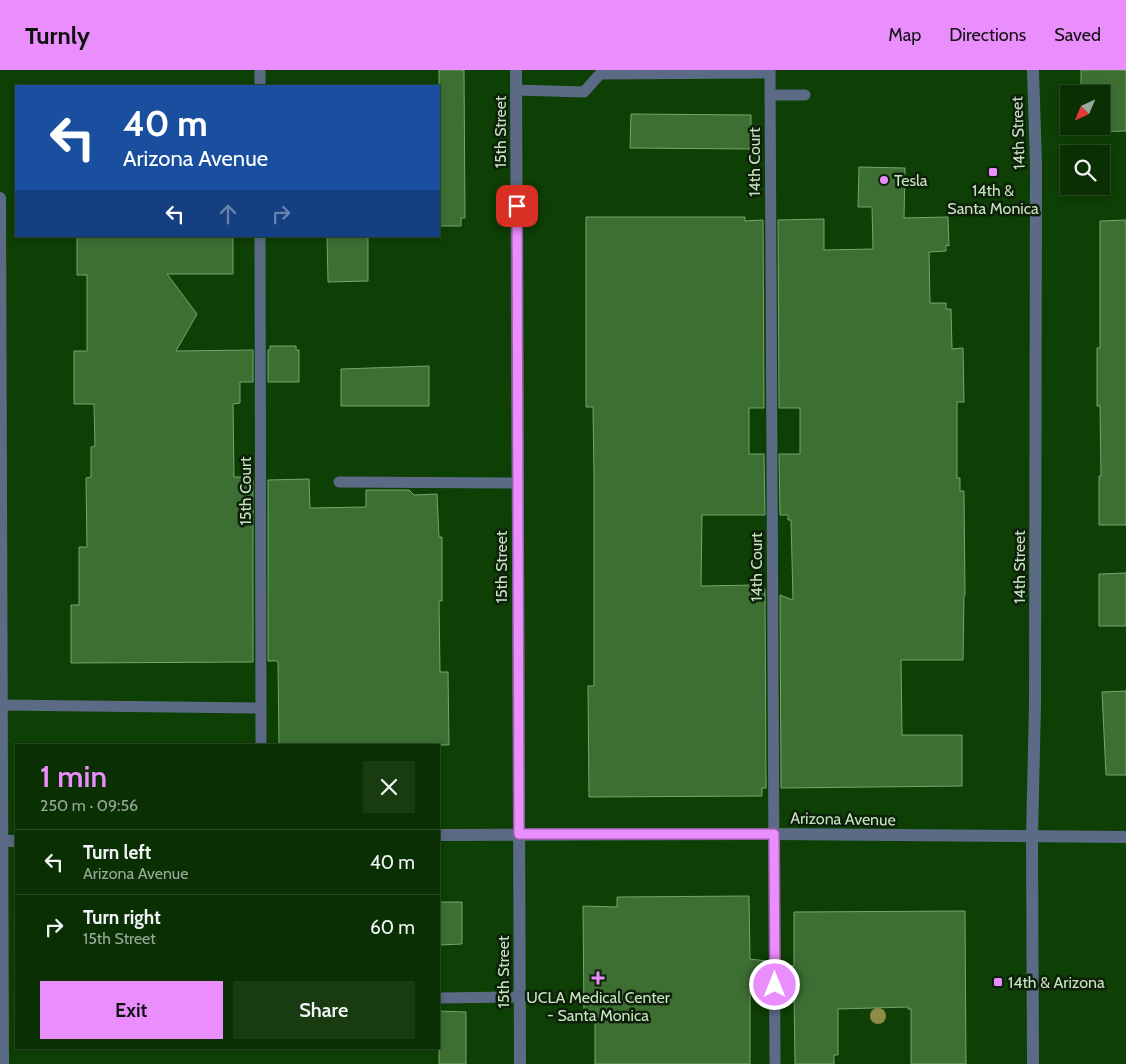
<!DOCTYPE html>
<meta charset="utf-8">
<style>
body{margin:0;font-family:Cabin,sans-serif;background:#183b12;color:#f1f3f6;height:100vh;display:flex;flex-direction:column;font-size:19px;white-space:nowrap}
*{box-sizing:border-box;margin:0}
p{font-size:16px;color:#99a99a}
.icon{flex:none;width:28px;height:28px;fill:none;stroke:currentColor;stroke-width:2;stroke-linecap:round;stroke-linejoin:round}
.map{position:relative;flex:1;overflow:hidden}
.drawer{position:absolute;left:15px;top:674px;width:425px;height:305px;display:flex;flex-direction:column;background:#0a2f03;border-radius:0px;box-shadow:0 2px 8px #0003,0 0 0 1px #2a4a25}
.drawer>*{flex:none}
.hud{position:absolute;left:15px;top:15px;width:425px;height:152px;border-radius:0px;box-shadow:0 2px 8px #0003,0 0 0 1px #2a4a25;background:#1a4fa0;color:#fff;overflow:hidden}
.needle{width:32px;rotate:224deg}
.buttons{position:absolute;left:1060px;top:15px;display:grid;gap:10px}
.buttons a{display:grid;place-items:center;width:50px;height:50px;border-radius:0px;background:#0a2f03;box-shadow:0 2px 8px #0003,0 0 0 1px #2a4a25;font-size:25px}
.pin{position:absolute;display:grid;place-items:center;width:42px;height:42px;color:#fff;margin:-21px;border-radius:10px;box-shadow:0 2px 8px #0006}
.me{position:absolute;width:55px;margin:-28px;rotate:0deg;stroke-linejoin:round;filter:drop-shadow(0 0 4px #0008)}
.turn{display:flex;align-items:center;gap:18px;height:105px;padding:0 25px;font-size:22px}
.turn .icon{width:65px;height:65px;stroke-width:2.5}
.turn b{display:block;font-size:35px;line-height:42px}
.lanes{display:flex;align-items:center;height:48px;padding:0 25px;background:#0003;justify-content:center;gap:25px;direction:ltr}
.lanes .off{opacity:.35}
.round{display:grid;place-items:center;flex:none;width:52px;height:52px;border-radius:0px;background:#183b12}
.summary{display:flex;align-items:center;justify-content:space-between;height:85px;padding:0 25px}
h1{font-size:30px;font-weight:600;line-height:38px;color:#ea8dfd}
.action{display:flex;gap:10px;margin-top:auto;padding:10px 25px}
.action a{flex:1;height:58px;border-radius:0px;background:#ea8dfd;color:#111;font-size:20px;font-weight:600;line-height:58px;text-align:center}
.action a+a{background:#183b12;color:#f1f3f6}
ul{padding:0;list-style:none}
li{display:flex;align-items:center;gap:15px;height:65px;padding:0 25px;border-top:1px solid #2a4a25}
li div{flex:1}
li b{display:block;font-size:19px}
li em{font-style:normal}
header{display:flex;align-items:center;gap:30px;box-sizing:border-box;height:70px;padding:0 25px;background:#ea8dfd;color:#111}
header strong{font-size:24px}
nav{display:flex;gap:28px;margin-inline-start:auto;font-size:18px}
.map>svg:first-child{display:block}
</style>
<header>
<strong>Turnly</strong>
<nav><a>Map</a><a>Directions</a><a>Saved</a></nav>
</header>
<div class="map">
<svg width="1126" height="994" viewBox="0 0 1126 994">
<rect width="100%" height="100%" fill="#0e3f04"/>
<g fill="#3d6f33" stroke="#75a76c">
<polygon points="439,0 464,0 465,148 461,148 461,156 439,156"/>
<polygon points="1081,0 1126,0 1126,61 1081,62 1081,56 1101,56 1101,24 1081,24"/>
<polygon points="631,44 751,45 751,79 630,78"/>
<polygon points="859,97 905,98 904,148 948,147 949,176 946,175 946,181 929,182 930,233 946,233 946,239 951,239 952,279 963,278 964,332 957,332 957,408 960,408 960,421 964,421 965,525 964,526 963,590 901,590 902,665 962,665 962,716 781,718 780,525 793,530 791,450 788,450 788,445 780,445 779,384 800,384 800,338 779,338 778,150 824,149 824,180 873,179 872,137 858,137"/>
<polygon points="586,147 745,147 745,151 763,150 764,338 749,338 749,384 764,384 765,445 702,445 701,516 755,515 765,519 766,718 762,718 762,726 589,727 588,616 594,616 594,405 593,337 586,337"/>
<polygon points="1126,150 1126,455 1099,455 1099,406 1101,406 1100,336 1097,336 1097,278 1100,278 1100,151"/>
<polygon points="77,166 233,166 233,204 167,204 197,244 176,281 253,280 253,312 240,312 240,333 233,334 234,407 247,407 247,410 253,410 253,592 71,593 71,535 79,535 79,477 87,477 86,408 91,407 91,377 95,376 94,334 74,334 74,281 87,281 87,205 77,205"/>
<polygon points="327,166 368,166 368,211 328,212"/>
<polygon points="270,276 296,276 296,280 299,280 299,312 268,312 268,280 270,280"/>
<polygon points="429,296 429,336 341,336 341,299"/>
<polygon points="309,409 310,438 366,437 366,420 409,420 414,425 437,424 439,467 442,467 442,531 439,531 440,602 448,602 449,675 279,675 278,591 268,591 268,410"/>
<polygon points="1126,503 1126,556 1099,556 1099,504"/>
<polygon points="1126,621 1126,705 1106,705 1102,622"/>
<polygon points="749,826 750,889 767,891 767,921 750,921 750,994 595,994 595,948 584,948 583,836 617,837 617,827"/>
<polygon points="439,832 462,832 462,874 439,875"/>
<polygon points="965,841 966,994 911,994 911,939 908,939 908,937 838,939 838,985 834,985 834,994 795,994 794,921 782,921 782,894 794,896 794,842"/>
<polygon points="439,941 466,942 466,994 439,994"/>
</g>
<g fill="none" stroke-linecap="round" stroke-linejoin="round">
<g stroke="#5b6b86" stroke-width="11">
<polyline points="260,0 260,16"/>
<polyline points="770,0 775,994"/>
<polyline points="516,20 584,22 600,4 770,3"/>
<polyline points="770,25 805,25"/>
<polyline points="260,166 261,675"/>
<polyline points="339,412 517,413"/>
<polyline points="1,635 261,638"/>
<polyline points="439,928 519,927"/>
</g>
<g stroke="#5b6b86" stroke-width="12">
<polyline points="516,0 520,994"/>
<polyline points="0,128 3,994"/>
<polyline points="439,765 774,764 1126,767"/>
<polyline points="0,771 16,771"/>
</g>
<polyline stroke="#5b6b86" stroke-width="12" points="1033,0 1036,94 1035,634 1032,767 1033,994"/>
</g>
<circle fill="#8e8b47" cx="878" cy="946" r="8"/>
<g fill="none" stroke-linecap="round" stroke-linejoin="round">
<defs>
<polyline id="route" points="517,136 519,764 774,764 775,915"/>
</defs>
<use href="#route" stroke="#985ca4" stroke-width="12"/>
<use href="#route" stroke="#ea8dfd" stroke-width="9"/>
</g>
<g fill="#ea8dfd" stroke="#0d2009" stroke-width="2">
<rect x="988" y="97" width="10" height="10" rx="2.5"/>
<circle cx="884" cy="110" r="5"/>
<path d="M595.5 900.5h5v5h5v5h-5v5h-5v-5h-5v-5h5z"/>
<rect x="993" y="907" width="10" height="10" rx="2.5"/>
</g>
<g text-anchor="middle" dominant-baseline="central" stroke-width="5" stroke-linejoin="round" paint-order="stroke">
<g font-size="16" fill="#c8e2c3" stroke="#0d2009">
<text transform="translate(500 62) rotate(-90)">15th Street</text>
<text transform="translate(1018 63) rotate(-92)">14th Street</text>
<text transform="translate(754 92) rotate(-90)">14th Court</text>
<text transform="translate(245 421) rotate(-90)">15th Court</text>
<text transform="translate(501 497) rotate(-90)">15th Street</text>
<text transform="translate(756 497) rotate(-90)">14th Court</text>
<text transform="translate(1019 497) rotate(-90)">14th Street</text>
<text transform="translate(843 749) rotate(1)">Arizona Avenue</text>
<text transform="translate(503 902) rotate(-90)">15th Street</text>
</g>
<g font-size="16" fill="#c8e2c3" stroke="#0d2009" text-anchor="start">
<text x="894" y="110">Tesla</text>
<text x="993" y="120" text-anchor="middle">14th &amp;<tspan x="993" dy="18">Santa Monica</tspan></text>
<text x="1008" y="912">14th &amp; Arizona</text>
<text x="598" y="927" text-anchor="middle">UCLA Medical Center<tspan x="598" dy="18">- Santa Monica</tspan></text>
</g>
</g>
</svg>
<div class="buttons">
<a><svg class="needle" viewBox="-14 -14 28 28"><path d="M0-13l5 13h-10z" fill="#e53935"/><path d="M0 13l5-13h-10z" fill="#99a99a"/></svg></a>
<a><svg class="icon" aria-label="search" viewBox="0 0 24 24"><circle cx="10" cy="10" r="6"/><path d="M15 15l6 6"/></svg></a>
</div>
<div class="pin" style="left:517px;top:136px;background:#d93025"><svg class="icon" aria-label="arrive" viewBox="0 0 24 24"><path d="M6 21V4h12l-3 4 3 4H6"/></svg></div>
<svg class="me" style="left:775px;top:915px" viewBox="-20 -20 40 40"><circle r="17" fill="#ea8dfd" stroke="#fff" stroke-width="3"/><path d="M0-11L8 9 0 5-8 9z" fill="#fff"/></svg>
<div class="hud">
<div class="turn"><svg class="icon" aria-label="left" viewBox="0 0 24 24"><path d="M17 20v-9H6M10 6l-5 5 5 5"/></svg><div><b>40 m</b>Arizona Avenue</div></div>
<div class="lanes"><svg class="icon" aria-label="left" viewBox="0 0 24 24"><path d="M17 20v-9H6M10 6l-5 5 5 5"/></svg><svg class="icon off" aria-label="ahead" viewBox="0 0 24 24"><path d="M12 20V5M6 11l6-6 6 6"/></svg><svg class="icon off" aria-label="right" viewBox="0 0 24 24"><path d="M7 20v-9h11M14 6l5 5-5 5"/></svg></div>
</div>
<section class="drawer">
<div class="summary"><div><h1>1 min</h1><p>250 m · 09:56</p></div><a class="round"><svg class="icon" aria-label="close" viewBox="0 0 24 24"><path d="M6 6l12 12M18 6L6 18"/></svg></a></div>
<ul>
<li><svg class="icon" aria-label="left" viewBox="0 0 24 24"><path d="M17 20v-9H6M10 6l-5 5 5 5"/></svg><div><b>Turn left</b><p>Arizona Avenue</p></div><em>40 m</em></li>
<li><svg class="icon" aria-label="right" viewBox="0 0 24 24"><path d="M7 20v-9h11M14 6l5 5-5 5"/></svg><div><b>Turn right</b><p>15th Street</p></div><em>60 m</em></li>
</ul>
<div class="action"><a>Exit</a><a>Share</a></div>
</section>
</div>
